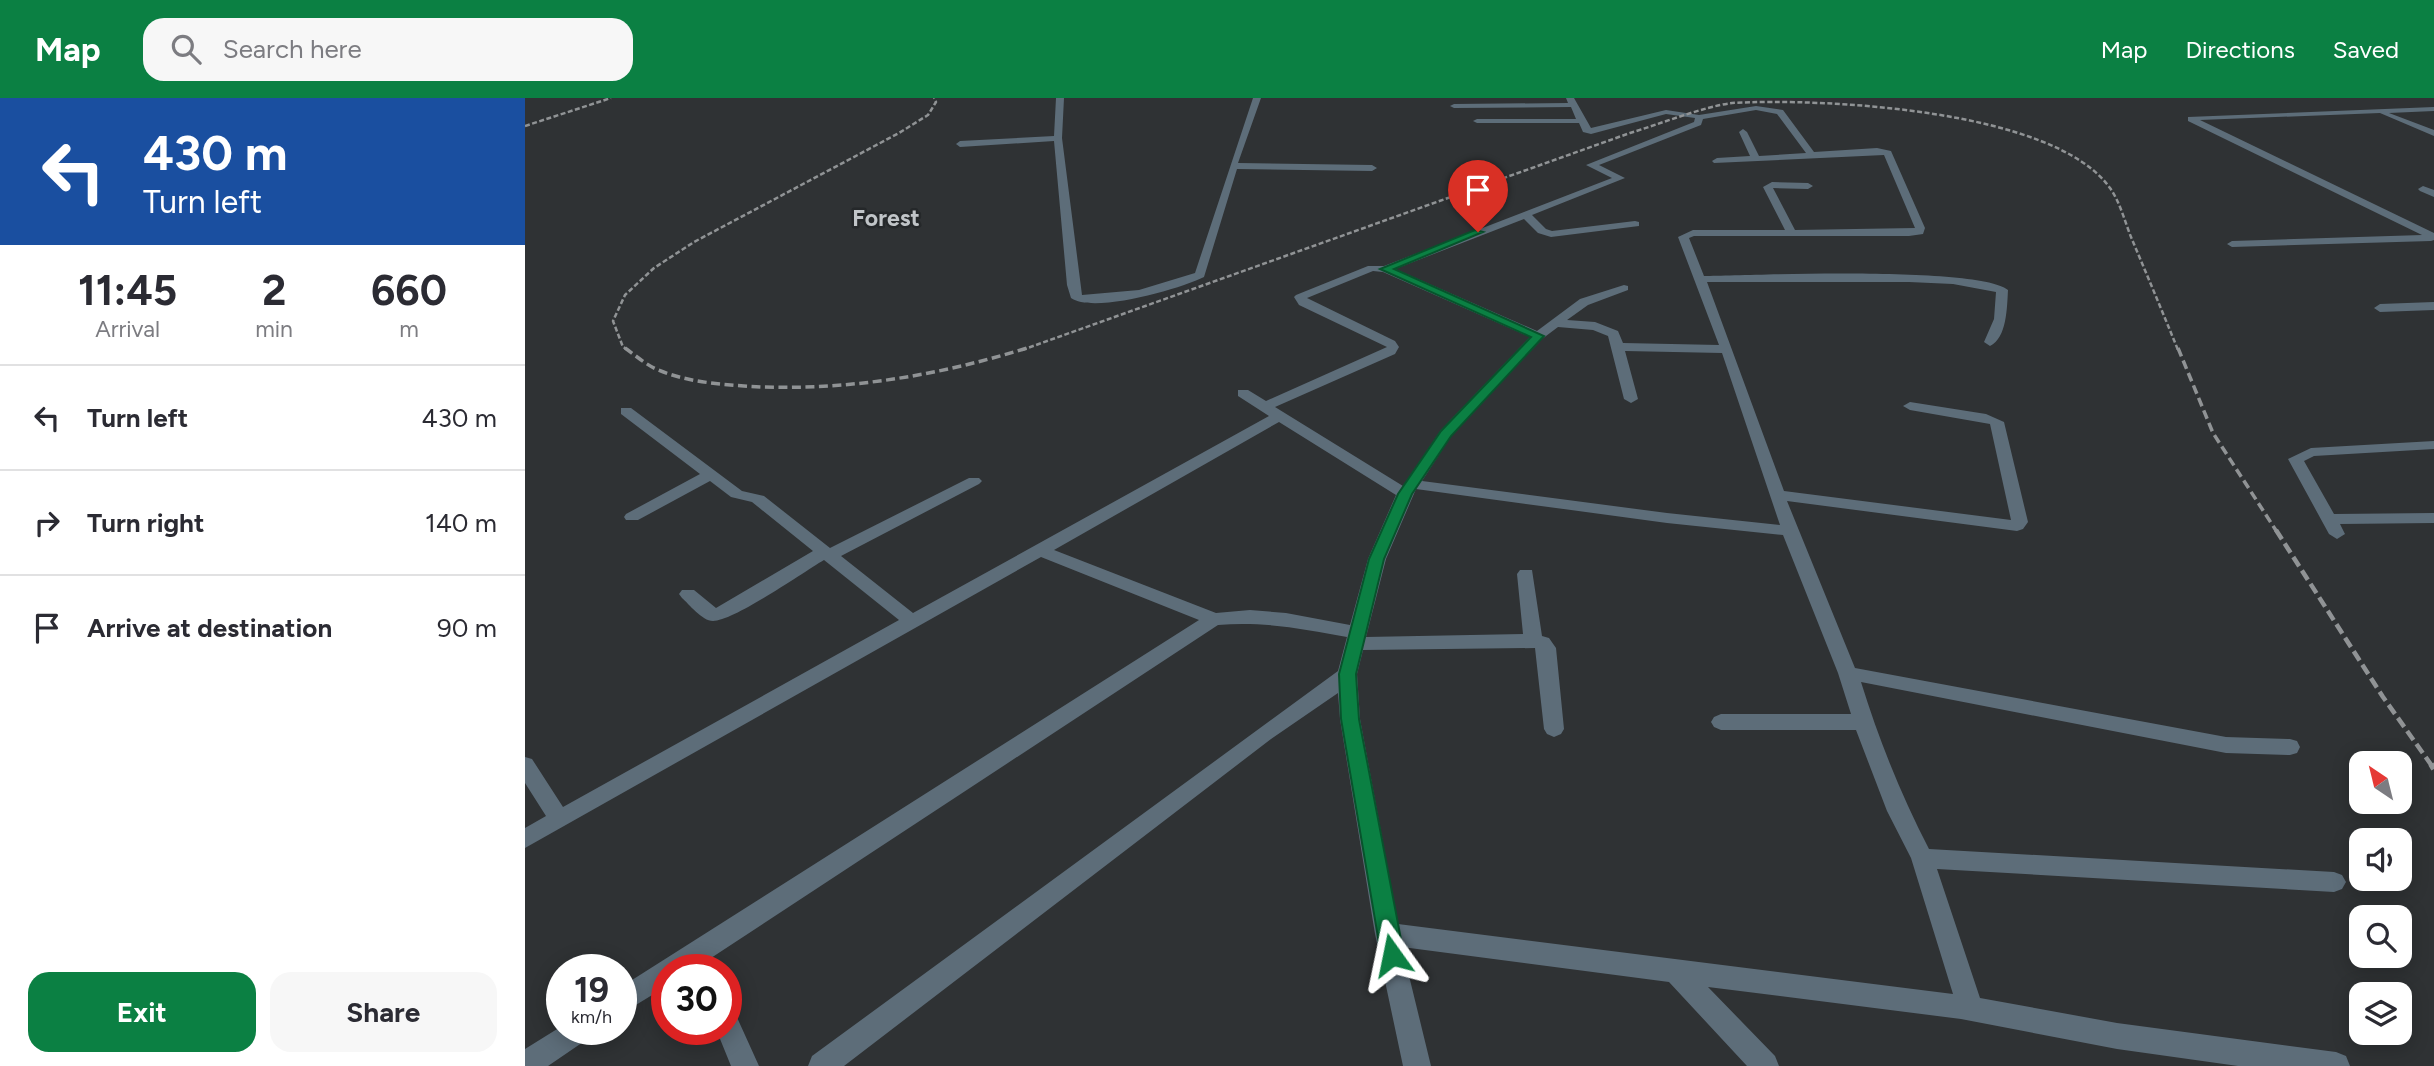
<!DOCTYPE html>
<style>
body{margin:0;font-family:Figtree,sans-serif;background:#f7f7f7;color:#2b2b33;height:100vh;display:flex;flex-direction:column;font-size:26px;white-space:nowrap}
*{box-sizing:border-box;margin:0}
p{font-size:23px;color:#7c7c81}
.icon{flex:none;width:38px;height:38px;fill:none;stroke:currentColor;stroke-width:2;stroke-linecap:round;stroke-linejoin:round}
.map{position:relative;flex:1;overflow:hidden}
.side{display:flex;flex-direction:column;background:#fff;width:525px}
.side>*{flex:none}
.top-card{background:#1a4fa0;color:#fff;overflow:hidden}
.needle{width:46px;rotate:325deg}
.controls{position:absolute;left:1824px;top:653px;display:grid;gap:14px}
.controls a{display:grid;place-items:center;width:63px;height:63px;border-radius:14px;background:#fff;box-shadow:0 4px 18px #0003;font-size:35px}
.speed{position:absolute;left:21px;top:856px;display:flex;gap:14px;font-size:35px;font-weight:700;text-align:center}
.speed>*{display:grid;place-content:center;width:91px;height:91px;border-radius:50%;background:#fff;box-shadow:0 4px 18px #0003;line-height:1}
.speed small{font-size:18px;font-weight:400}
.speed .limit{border:10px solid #d22;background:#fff;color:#111}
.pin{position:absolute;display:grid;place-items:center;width:60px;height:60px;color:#fff;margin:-72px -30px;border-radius:50% 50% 50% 0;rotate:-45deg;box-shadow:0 0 7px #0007}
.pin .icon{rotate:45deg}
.me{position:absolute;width:77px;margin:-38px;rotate:348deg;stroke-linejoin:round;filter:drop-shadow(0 0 5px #0008)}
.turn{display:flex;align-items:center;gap:24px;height:147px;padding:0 28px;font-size:32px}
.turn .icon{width:91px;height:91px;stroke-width:2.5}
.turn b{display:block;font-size:49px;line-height:60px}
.eta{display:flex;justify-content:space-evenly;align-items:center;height:119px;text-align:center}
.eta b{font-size:42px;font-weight:700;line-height:49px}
.button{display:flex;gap:14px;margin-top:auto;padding:14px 28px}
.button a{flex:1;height:80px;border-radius:21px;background:#0b8043;color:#fff;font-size:28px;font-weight:700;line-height:80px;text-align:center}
.button a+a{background:#f7f7f7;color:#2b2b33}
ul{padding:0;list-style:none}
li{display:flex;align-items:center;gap:21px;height:105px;padding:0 28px;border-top:2px solid #e1e1e2}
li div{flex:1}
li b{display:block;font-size:26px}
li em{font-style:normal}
header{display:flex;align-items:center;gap:42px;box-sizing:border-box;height:98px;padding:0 35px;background:#0b8043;color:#fff}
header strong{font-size:33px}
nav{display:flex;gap:38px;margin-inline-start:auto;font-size:24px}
.search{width:490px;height:63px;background:#f7f7f7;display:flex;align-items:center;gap:18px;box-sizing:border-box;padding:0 24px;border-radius:21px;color:#7c7c81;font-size:26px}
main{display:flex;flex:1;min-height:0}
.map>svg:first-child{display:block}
</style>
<header>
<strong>Map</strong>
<div class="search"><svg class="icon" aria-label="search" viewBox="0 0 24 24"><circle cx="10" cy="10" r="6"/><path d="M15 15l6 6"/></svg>Search here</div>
<nav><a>Map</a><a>Directions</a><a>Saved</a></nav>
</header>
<main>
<section class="side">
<div class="top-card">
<div class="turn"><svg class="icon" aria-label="left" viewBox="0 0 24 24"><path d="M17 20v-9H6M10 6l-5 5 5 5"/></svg><div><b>430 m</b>Turn left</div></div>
</div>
<div class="eta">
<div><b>11:45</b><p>Arrival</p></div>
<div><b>2</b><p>min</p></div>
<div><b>660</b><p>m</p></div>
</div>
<ul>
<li><svg class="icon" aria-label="left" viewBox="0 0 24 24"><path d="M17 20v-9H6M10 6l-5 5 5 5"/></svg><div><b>Turn left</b></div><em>430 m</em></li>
<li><svg class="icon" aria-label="right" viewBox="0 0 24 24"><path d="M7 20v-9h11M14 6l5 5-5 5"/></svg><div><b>Turn right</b></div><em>140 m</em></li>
<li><svg class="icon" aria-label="arrive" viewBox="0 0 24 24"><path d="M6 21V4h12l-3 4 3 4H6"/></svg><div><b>Arrive at destination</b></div><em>90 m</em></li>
</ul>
<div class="button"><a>Exit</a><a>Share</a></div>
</section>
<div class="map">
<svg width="1909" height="968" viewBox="0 0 1909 968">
<rect width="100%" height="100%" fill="#2f3234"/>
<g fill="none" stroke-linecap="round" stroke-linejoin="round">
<g fill="#5d6d79" fill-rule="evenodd">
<path d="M 531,0 L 539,0 L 537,40 L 557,197 L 614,192 L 670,175 L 728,0 L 736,0 L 713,65 L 847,67 L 852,70 L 847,73 L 712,71 L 679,179 C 655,191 568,216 546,200 L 542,187 L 529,43 L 435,49 L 431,46 L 435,43 L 529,38 Z"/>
<path d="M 1041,0 L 1049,0 L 1066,30 L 1141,12 L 1174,17 L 1231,8 L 1258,12 L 1289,54 L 1352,50 L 1366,53 L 1400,130 L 1398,136 L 1384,138 L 1169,138 L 1164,140 L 1179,178 C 1229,177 1453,168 1483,192 C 1482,209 1482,240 1465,248 L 1459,244 L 1469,221 L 1471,194 L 1428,186 L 1384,184 L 1182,184 L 1259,393 L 1486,422 L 1465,326 L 1385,312 L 1378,308 L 1385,304 L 1461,316 L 1479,324 L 1503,424 L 1498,431 L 1492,433 L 1262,403 L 1330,570 L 1701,639 L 1765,641 L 1772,643 L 1775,649 L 1772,655 L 1765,657 L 1701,655 L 1336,584 C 1354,642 1376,697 1404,751 L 1809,774 L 1817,777 L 1821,784 L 1817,791 L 1809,794 L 1412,771 L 1455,900 L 1592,925 L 1811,954 L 1821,958 L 1825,968 L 1713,968 L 1592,951 L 1436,921 L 1183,889 L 1250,958 L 1254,968 L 1222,968 L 1144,884 L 877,849 L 906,968 L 878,968 L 850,836 L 815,621 L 813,595 L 746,641 L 319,968 L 283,968 L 287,958 L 813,573 L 822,539 C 778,531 738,523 693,527 L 186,860 L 190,872 L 142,872 L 142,888 L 96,916 L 96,889 L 674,522 L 516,459 L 0,750 L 0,730 L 21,718 L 0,685 L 0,659 L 7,661 L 38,709 L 374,522 L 299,462 C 277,475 209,523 188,523 C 177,523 164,506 157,500 L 154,496 L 157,492 L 169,492 L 191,510 L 288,453 L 227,404 L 206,399 L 185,383 L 113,422 L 101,422 L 99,419 L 101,416 L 175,376 L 96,316 L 96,310 L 106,310 L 217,393 L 239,398 L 305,450 L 444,380 L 454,380 L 457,383 L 454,386 L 316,458 L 388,515 L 744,318 L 713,298 L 713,292 L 723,292 L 741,303 L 862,249 L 774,207 L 769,199 L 771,197 L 843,168 L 859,168 L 1087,80 L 1061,67 L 1169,24 L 1170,20 L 1141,16 L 1066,36 L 1058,34 L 1054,25 L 952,25 L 948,23 L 952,21 L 1051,21 L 1046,9 L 929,10 L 925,8 L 929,6 L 1043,5 ZM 1231,12 L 1252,16 L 1281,55 L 1234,58 L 1222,34 L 1218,31 L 1214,34 L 1225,58 L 1192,60 L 1187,63 L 1189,65 L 1359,57 L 1390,130 L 1270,132 L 1248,90 L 1283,91 L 1288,88 L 1283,85 L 1247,84 L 1238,89 L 1260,132 L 1168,132 L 1153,139 L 1194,247 L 1098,245 L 1093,233 L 1070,224 L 1042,222 L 1063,207 L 1103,192 L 1103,188 L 1099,187 L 1055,201 L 1012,233 L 870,171 L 999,121 L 1013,135 L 1026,139 L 1114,128 L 1114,124 L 1110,123 L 1027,133 L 1021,131 L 1007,117 L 1100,80 L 1074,67 L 1176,27 L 1178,21 ZM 848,173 L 858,174 L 1005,239 L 916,332 L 878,388 L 750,309 L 870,256 L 874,249 L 870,243 L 782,200 ZM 1033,229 L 1068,232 L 1083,238 L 1099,301 L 1106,305 L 1113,301 L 1100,253 L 1197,255 L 1255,427 L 1142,415 L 897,383 L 926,338 L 1017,241 ZM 754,324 L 871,397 L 843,461 L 825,527 L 761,515 L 725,512 L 691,515 L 529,452 ZM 891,391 L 1142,425 L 1258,437 L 1313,575 L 1326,616 L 1196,616 L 1189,619 L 1186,624 L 1189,629 L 1196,632 L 1331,632 L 1362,713 L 1386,760 L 1428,896 L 873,826 L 835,621 L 832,576 L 838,552 L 1010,550 L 1019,631 L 1022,636 L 1029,639 L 1036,636 L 1039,631 L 1031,550 L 1024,540 L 1017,538 L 1007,472 L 995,472 L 992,476 L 998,536 L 841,539 L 861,461 Z"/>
<polygon points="1909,9 1909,13 1864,15 1909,32 1909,38 1855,15 1675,22 1909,135 1909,142 1906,143 1707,149 1702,146 1707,143 1897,137 1663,23 1663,19"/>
<polygon points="1898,88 1909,92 1909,99 1895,93 1893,91"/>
<polygon points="1909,204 1909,212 1855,214 1849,210 1855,206"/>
<polygon points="1909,343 1909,351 1789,358 1779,363 1809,416 1909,415 1909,425 1815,426 1820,436 1812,441 1804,436 1763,361 1786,350"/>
<polygon points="201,911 210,915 234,968 206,968 191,931 201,931"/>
<polygon points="37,928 37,931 68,931 64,940 23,968 0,968 0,951"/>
</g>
<g stroke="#909395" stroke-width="2.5" stroke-dasharray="5 2.5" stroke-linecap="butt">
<polyline points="0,28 86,0"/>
<polyline points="103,252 98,249 88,223 100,197 129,170 169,144 374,35 403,17 411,4 409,0"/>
<path d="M 497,252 L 1105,35 C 1135,26 1177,9 1207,5 C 1298,0 1529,11 1585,90 C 1595,104 1600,124 1606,139 C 1622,177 1638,215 1653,252"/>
</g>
<g stroke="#909395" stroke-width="3.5" stroke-dasharray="9 4.5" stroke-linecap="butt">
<path d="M 100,250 C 110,257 120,266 131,271 C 163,285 201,287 236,289 C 327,292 415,277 502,250"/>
<polyline points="1653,250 1688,335 1752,434"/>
</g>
<polyline stroke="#909395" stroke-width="4.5" stroke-dasharray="11 5" stroke-linecap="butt" points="1751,432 1858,599 1907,668"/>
<polyline stroke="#909395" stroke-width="6" stroke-dasharray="14 7" stroke-linecap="butt" points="1906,666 1909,671"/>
</g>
<polygon fill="#0b8043" stroke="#07532c" stroke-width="2" points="950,132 958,134 869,171 1019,238 926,338 887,396 859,461 831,576 834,621 879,857 875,865 867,868 859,865 856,857 816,621 814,576 844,461 873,396 916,333 1006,239 855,171"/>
<g text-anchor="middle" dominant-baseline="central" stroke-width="5" stroke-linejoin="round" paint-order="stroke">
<g font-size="23" font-weight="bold" fill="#c1c5c8" stroke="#25282a">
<text x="361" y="120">Forest</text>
</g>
</g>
</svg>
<div class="controls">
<a><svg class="needle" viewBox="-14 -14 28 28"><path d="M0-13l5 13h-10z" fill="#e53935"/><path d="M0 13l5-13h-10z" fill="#7c7c81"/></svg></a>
<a><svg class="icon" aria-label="sound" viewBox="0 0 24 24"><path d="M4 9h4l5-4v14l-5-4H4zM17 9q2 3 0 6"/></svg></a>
<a><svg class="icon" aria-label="search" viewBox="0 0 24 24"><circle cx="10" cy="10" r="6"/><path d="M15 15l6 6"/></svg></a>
<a><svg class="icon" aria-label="layers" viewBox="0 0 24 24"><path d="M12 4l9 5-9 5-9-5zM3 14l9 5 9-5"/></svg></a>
</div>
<div class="speed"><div>19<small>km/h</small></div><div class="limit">30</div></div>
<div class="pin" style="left:953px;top:134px;background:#d93025"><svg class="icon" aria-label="arrive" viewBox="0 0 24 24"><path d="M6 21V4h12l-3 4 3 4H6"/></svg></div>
<svg class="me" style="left:867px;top:857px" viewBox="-20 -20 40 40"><path d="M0-17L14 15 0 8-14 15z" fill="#0b8043" stroke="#fff" stroke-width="4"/></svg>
</div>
</main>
